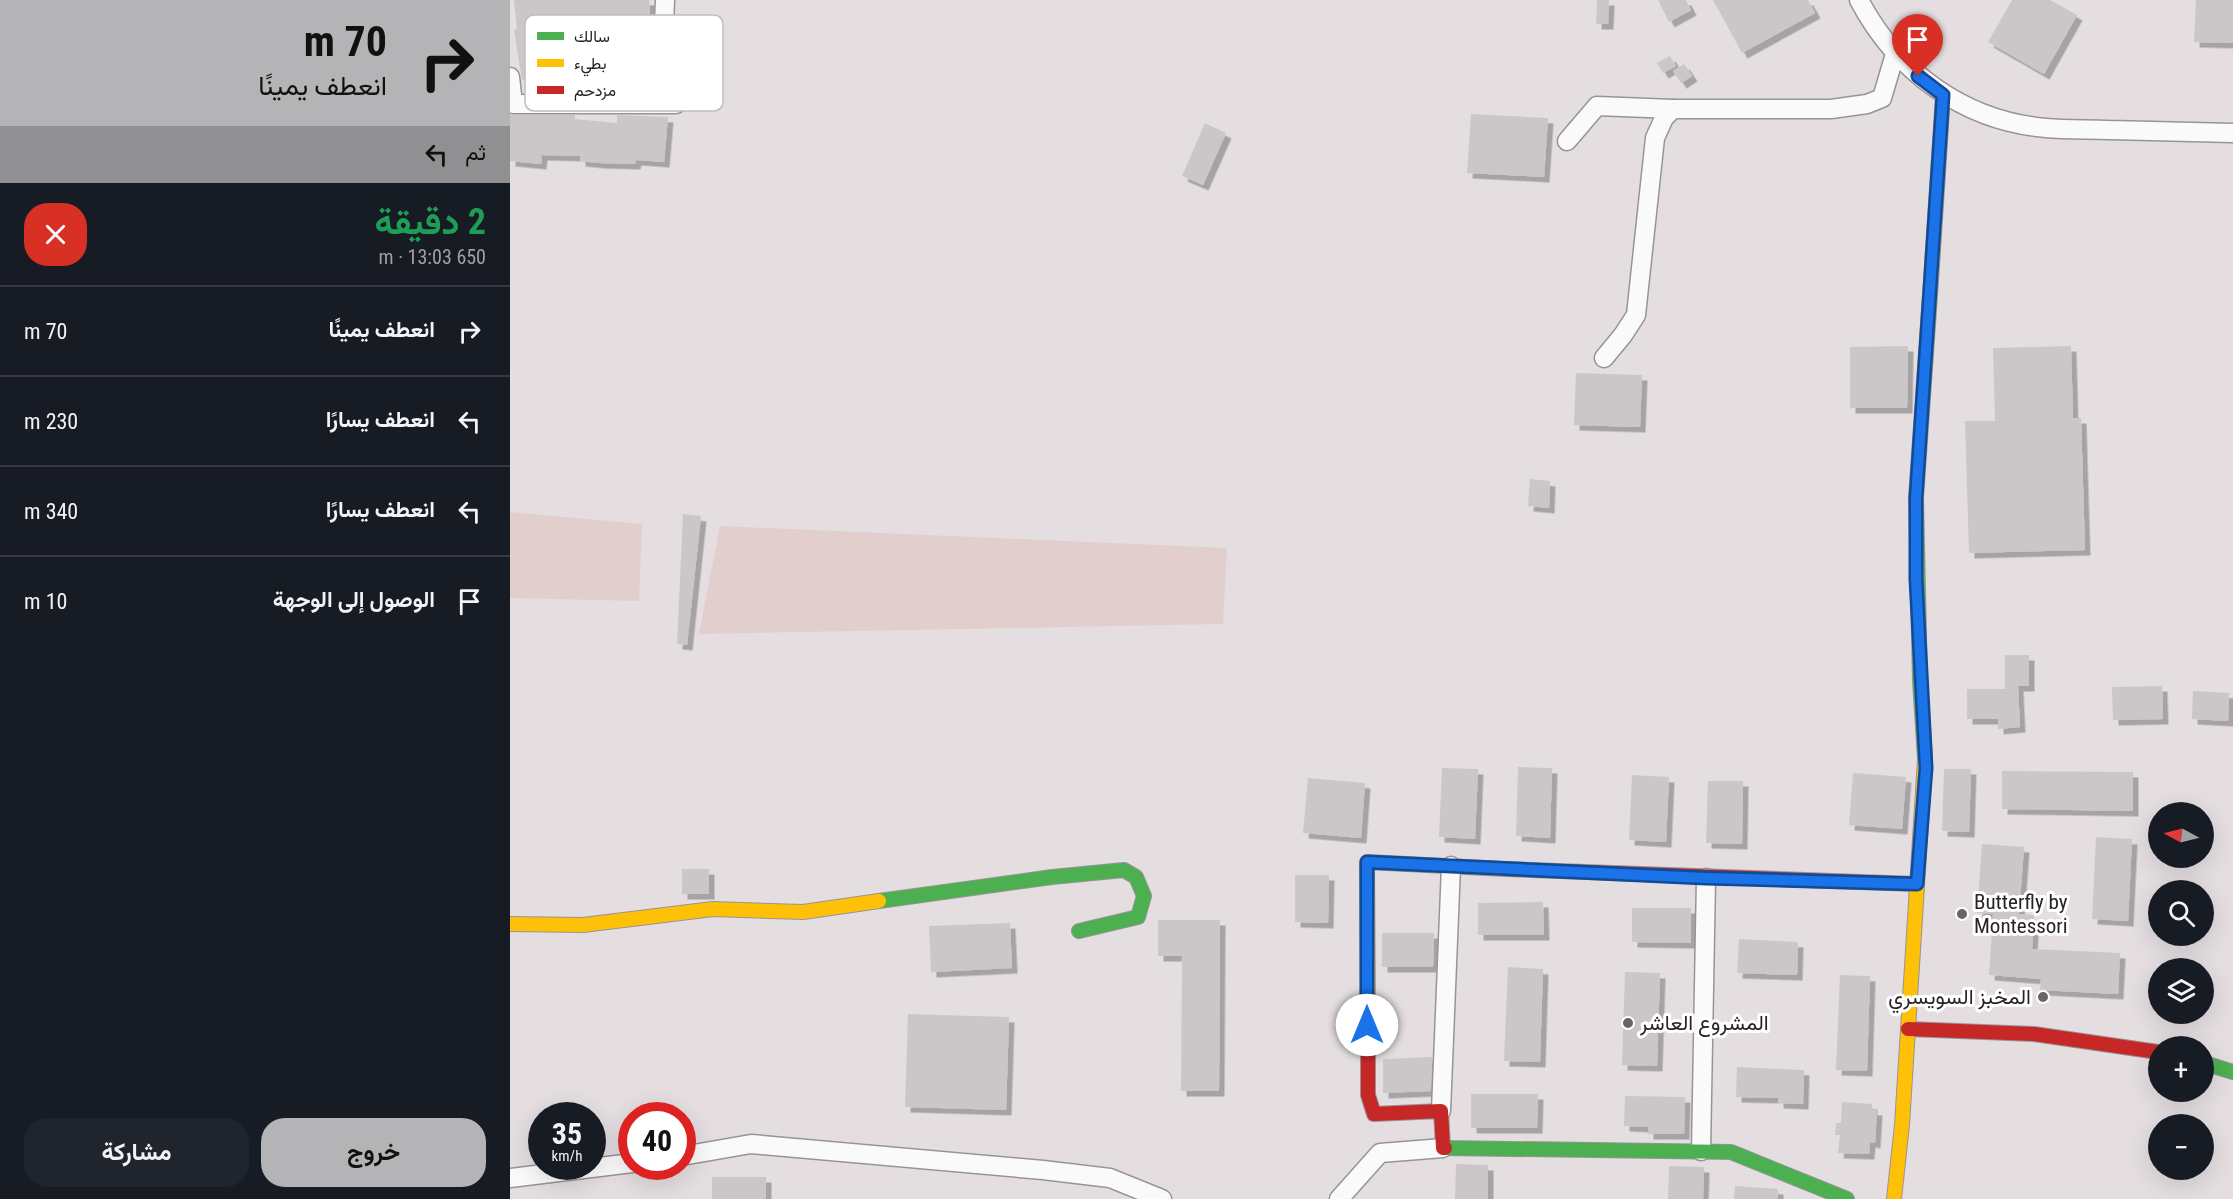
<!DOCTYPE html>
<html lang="ar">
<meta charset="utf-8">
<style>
body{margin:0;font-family:"Roboto Condensed",Vazirmatn,sans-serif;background:#20242c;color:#f1f3f6;direction:rtl;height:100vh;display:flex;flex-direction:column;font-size:22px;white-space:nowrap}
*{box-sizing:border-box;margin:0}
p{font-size:20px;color:#9ea1a6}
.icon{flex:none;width:33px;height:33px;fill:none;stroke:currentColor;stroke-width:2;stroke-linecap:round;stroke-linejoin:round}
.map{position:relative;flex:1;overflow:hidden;direction:ltr}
.sheet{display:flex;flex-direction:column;background:#171b24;width:510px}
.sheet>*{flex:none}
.top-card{background:#b4b3b6;color:#111;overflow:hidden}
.needle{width:39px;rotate:277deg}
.buttons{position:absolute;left:1638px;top:802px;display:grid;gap:12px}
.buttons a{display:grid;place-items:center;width:66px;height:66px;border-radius:50%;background:#171b24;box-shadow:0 6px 24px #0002;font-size:30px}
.speed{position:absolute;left:18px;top:1102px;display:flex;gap:12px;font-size:30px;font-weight:700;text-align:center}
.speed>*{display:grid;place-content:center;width:78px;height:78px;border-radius:50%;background:#171b24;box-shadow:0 6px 24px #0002;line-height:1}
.speed small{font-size:15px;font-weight:400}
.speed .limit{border:9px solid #d22;background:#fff;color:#111}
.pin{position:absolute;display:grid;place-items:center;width:51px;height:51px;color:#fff;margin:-62px -26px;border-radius:50% 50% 50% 0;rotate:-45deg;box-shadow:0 0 6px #0007}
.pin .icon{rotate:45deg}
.me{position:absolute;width:66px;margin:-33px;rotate:0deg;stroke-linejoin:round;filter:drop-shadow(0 0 4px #0008)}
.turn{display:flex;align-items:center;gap:21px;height:126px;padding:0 24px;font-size:27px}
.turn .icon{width:78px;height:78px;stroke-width:2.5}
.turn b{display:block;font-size:42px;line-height:51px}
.then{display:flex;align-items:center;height:57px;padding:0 24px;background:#0003;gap:12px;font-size:22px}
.round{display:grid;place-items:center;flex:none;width:63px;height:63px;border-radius:24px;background:#20242c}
.head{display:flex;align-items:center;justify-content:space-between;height:102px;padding:0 24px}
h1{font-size:36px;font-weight:700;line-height:45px;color:#1e9e55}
.cta{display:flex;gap:12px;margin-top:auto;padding:12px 24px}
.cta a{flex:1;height:69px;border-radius:24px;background:#b4b3b6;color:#111;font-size:24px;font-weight:700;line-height:69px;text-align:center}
.cta a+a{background:#20242c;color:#f1f3f6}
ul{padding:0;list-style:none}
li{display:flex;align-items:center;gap:18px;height:90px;padding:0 24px;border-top:2px solid #363941}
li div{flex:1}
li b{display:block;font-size:22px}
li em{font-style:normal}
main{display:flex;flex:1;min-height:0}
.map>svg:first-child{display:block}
</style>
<main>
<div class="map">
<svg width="1723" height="1199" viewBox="0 0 1723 1199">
<defs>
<filter id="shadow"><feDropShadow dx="5.5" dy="5.5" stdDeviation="0" flood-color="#0004"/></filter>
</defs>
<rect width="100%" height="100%" fill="#e4dee1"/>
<g fill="#e2cfcd">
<polygon points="0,512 132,524 129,601 0,598"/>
<polygon points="210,526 717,548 713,624 189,634"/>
</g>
<g fill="#cbc7c9" filter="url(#shadow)">
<polygon points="4,0 139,0 145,84 119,85 119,80 91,82 91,79 12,80 4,30 7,29"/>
<polygon points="1087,0 1099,0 1098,24 1086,24"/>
<polygon points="1148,0 1176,0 1181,10 1159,22"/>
<polygon points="1203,0 1298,0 1305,13 1232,53"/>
<polygon points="1502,0 1540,0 1567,15 1534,74 1478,42"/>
<polygon points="1686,0 1723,0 1723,43 1684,42"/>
<polygon points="1160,56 1166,66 1153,73 1147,63"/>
<polygon points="1174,64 1182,76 1171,83 1163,71"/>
<polygon points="961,114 1038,118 1034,177 957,173"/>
<polygon points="0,115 65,115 65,119 107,123 107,115 158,117 154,162 126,160 125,164 89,163 70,161 70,156 32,155 31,164 0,161"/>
<polygon points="695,123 716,133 693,185 672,176"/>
<polygon points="1398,346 1397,408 1340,408 1340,347"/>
<polygon points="1561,346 1563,418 1571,418 1575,550 1459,553 1455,421 1485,421 1483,348"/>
<polygon points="1066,373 1132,375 1130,427 1064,425"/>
<polygon points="1020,479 1040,481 1039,508 1018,506"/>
<polygon points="173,514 191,516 177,645 167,644"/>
<polygon points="1495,655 1519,655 1519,686 1508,686 1510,727 1488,729 1488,719 1457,719 1457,689 1495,689"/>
<polygon points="1652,686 1653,719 1603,720 1602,687"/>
<polygon points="1683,691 1719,693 1718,721 1682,719"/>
<polygon points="1008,767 1042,768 1040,838 1006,836"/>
<polygon points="932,768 968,769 965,839 929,837"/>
<polygon points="1434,769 1461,769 1459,832 1432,831"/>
<polygon points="1492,771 1623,772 1623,811 1492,809"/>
<polygon points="1343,773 1396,777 1392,829 1339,825"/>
<polygon points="1122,775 1159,777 1156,842 1119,840"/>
<polygon points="798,778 855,783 851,838 793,833"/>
<polygon points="1198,781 1233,781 1232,844 1196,843"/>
<polygon points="1586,837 1622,839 1618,921 1582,919"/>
<polygon points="1472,844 1514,847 1509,914 1524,915 1522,949 1610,953 1608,994 1530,990 1531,979 1479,975 1483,914 1467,913"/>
<rect x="172" y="869" width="27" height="25"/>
<polygon points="785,875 819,875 818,923 785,922"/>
<polygon points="1033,902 1034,935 968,935 968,903"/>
<polygon points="1122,908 1181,908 1181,943 1122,942"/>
<polygon points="648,920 710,920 709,1091 671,1091 672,956 648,956"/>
<polygon points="500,923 502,968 421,972 419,926"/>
<polygon points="872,933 924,933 923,967 872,967"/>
<polygon points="1229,939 1288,942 1287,975 1227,973"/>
<polygon points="998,967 1033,969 1030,1062 994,1061"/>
<polygon points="1115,972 1150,973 1147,1066 1112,1065"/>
<polygon points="1330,975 1360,976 1357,1071 1326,1070"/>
<polygon points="398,1014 499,1017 496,1110 395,1107"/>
<polygon points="922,1057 921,1091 873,1093 873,1059"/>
<polygon points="1227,1067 1294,1070 1293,1104 1268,1103 1268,1098 1226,1097"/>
<polygon points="961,1094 1028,1094 1027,1128 961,1128"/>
<polygon points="1115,1096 1175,1097 1174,1134 1138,1134 1138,1127 1114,1126"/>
<polygon points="1332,1102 1362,1104 1362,1110 1367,1110 1365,1143 1360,1142 1359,1154 1328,1153 1330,1135 1325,1135 1326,1123 1331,1123"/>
<polygon points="946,1164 978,1165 978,1199 945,1199"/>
<polygon points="1159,1166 1194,1167 1193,1199 1158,1199"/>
<rect x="202" y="1177" width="54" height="22"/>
<polygon points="1225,1186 1268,1189 1268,1199 1224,1199"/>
</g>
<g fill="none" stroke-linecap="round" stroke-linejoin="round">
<defs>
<g id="street">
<path d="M 1349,0 C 1387,72 1454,121 1536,128 C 1557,130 1579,129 1600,130 C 1641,131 1682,132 1723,133"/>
<polyline points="0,77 3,104 166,104 154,25 155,0"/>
<polyline points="1057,141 1087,106 1163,109"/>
<polyline points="1094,358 1113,335 1126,315 1145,138 1154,118 1163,109 1321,109 1357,104 1372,98 1385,54"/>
<polyline points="931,1111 941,866"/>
<polyline points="1191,1151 1196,878"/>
<polyline points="172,1156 241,1144 533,1170 600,1178 652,1199"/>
<polyline points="0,1178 122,1163"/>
<polyline points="829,1199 870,1153 933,1148"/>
</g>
<g id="fast">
<polyline points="1415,759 1410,681 1406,498 1421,281"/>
<polyline points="369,901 542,877 614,870 626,877 634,896 628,917 569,931"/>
<polyline points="1694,1063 1723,1072"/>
<polyline points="935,1148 1221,1152 1337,1199"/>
</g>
<g id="slow">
<polyline points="1421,281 1433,95"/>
<polyline points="0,924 73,925 203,909 293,912 369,901"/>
<polyline points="858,1020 857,862 996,869"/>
<polyline points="1384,1199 1392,1125 1415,759"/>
</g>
<g id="jam">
<polyline points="996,869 1407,884"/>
<polyline points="858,1020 858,1095 864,1114 931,1111 933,1148 935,1148"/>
<polyline points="1398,1029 1524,1034 1648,1052"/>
</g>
</defs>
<use href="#street" stroke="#989496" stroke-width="21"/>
<use href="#fast" stroke="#989496" stroke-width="16"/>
<use href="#slow" stroke="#989496" stroke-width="16"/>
<use href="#jam" stroke="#989496" stroke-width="16"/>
<use href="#street" stroke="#fbfafa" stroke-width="18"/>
<use href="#fast" stroke="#4caf50" stroke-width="14"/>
<use href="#slow" stroke="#ffc107" stroke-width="14"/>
<use href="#jam" stroke="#c62828" stroke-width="14"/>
</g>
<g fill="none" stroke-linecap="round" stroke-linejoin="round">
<defs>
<polyline id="route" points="857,1025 857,862 1196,878 1407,884 1416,768 1406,579 1406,498 1433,95 1408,76"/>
</defs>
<use href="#route" stroke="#114b97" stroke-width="15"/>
<use href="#route" stroke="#1a73e8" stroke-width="10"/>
</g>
<g fill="#696467" stroke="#fff" stroke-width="2">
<circle cx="1452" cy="914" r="6"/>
<circle cx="1533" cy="997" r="6"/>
<circle cx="1118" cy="1023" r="6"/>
</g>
<g text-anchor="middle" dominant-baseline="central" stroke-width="6" stroke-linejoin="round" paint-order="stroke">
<g font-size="21" fill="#272325" stroke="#fff" text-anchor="start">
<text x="1464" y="902">Butterfly by<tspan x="1464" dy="24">Montessori</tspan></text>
<text x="1521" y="997" text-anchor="end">المخبز السويسري</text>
<text x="1130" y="1023">المشروع العاشر</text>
</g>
</g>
<rect x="15" y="15" width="198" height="96" rx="9" fill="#fff" stroke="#bebdbe" stroke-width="1.5"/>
<rect x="27" y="32" width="27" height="8" fill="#4caf50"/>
<rect x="27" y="59" width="27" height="8" fill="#ffc107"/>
<rect x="27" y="86" width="27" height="8" fill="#c62828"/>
<g font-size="16" fill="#272325">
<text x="64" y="42">سالك</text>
<text x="64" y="69">بطيء</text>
<text x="64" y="96">مزدحم</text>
</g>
</svg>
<div class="buttons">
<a><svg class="needle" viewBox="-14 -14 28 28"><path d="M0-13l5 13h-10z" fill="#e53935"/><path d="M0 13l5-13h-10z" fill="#9ea1a6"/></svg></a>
<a><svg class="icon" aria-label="search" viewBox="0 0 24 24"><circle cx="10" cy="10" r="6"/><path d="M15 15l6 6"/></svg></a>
<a><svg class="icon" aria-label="layers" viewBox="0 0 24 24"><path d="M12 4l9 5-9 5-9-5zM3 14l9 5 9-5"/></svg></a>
<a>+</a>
<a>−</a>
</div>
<div class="speed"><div>35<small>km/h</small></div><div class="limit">40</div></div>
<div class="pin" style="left:1408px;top:76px;background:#d93025"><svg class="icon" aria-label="arrive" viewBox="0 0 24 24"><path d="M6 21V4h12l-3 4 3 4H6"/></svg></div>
<svg class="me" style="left:857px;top:1025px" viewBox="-20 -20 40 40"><circle r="19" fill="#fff"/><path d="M0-13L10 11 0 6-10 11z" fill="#1a73e8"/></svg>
</div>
<section class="sheet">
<div class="top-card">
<div class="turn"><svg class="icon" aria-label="right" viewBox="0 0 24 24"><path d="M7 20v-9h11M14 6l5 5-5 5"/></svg><div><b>70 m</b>انعطف يمينًا</div></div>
<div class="then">ثم<svg class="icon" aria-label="left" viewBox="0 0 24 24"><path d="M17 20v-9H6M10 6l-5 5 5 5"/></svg></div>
</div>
<div class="head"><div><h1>2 دقيقة</h1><p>650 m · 13:03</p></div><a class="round" style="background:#d93025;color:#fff"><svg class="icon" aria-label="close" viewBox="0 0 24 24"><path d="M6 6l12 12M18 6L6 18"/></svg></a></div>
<ul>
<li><svg class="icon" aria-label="right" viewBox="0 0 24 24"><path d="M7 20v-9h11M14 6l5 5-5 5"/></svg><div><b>انعطف يمينًا</b></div><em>70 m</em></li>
<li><svg class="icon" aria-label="left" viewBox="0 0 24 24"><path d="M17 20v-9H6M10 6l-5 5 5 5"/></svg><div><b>انعطف يسارًا</b></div><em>230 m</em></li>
<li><svg class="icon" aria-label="left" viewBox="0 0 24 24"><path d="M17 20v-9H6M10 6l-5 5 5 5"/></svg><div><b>انعطف يسارًا</b></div><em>340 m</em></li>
<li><svg class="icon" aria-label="arrive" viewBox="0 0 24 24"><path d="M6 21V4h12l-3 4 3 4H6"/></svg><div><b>الوصول إلى الوجهة</b></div><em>10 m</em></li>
</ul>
<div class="cta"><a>خروج</a><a>مشاركة</a></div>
</section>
</main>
